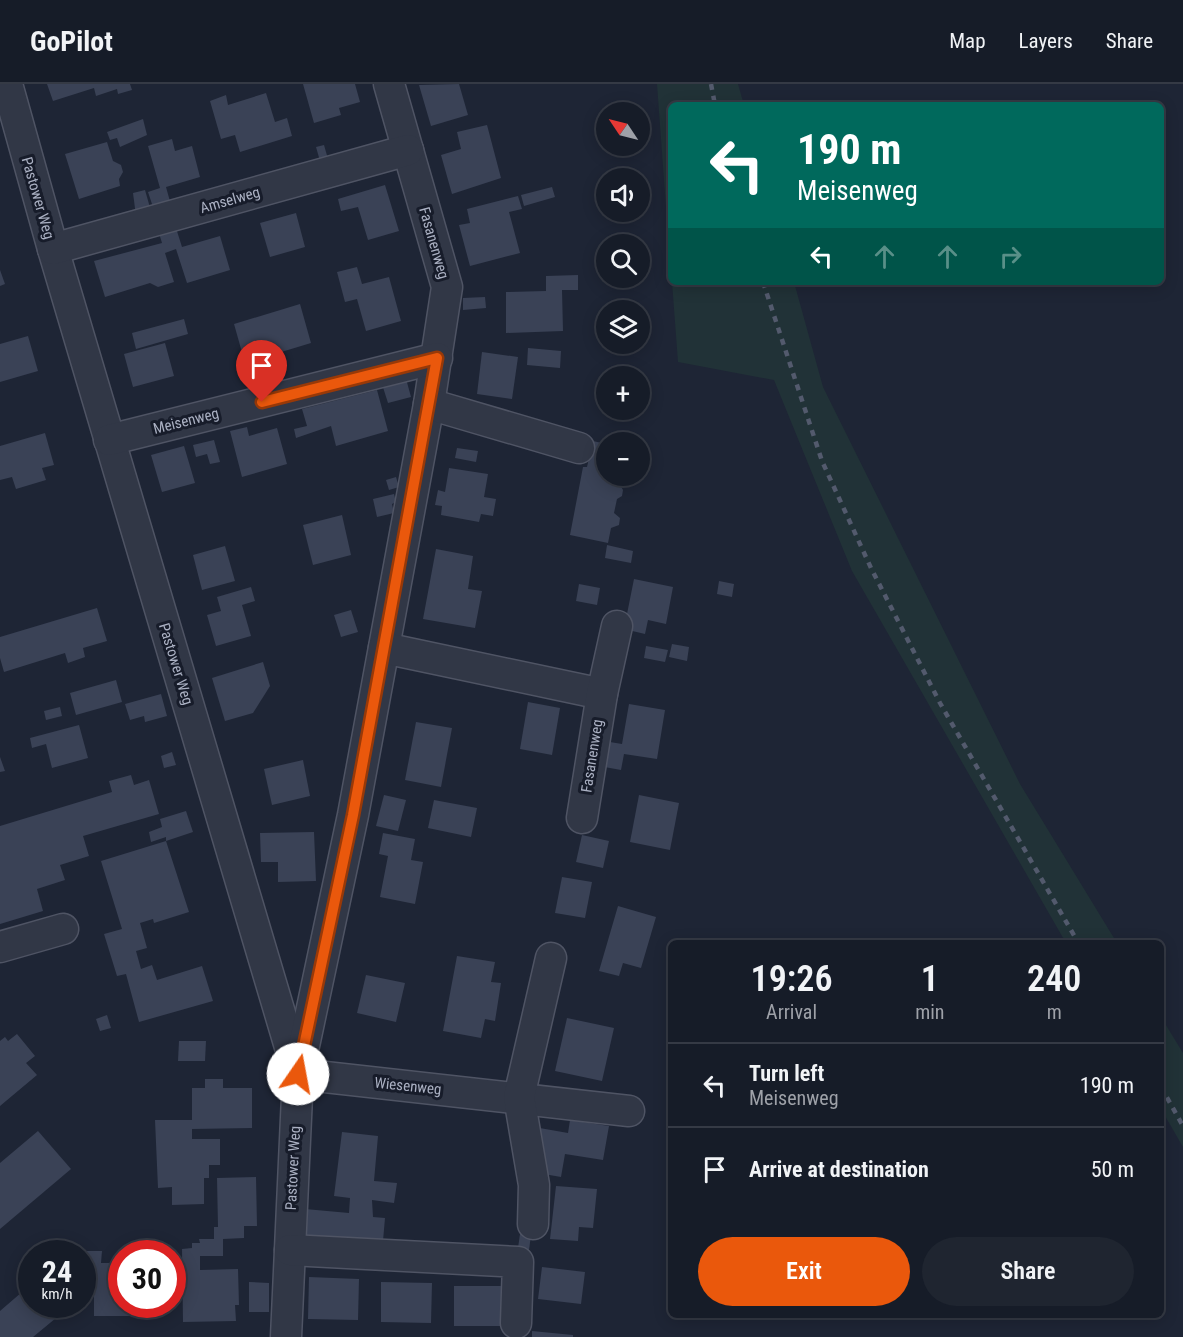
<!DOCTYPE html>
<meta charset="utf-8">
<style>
body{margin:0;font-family:"Roboto Condensed",sans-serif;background:#1f2530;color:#f1f3f6;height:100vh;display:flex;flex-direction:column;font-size:22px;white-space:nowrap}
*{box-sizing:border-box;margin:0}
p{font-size:20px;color:#9ea1a8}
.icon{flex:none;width:33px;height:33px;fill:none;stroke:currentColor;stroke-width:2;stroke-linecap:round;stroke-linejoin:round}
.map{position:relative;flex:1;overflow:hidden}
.details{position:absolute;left:668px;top:856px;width:496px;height:378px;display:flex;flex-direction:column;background:#161c28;border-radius:9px;box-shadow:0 3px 15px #0003,0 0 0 2px #353a45}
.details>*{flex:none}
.guide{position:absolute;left:668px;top:18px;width:496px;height:183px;border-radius:9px;box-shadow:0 3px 15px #0003,0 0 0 2px #353a45;background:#00695c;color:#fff;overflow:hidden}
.needle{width:39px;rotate:305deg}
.controls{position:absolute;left:596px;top:18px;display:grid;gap:12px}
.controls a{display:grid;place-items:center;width:54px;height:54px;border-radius:50%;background:#161c28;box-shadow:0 3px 15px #0003,0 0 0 2px #353a45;font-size:30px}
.speed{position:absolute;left:18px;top:1156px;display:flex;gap:12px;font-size:30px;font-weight:700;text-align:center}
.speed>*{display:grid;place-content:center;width:78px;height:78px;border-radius:50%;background:#161c28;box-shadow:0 3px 15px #0003,0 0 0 2px #353a45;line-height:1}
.speed small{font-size:15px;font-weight:400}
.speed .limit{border:9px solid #d22;background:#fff;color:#111}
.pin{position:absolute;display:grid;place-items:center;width:51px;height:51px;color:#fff;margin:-62px -26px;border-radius:50% 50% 50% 0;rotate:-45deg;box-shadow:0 0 6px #0007}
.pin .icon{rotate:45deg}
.me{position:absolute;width:66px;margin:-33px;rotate:12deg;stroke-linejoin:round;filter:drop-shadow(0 0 4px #0008)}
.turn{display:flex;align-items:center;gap:21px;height:126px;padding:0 30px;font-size:27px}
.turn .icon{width:78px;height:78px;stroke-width:2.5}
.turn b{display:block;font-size:42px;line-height:51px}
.lanes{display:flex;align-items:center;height:57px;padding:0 30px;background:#0003;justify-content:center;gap:30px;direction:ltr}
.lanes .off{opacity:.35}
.eta{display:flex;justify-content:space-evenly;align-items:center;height:102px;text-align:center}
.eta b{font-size:36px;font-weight:600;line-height:42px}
.cta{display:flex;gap:12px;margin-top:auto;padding:12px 30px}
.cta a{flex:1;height:69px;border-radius:36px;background:#ea580c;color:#fff;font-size:24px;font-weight:600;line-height:69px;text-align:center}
.cta a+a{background:#1f2530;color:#f1f3f6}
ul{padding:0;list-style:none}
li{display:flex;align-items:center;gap:18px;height:84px;padding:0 30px;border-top:2px solid #353a45}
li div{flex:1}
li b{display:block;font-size:22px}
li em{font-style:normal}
header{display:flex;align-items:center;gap:36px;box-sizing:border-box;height:84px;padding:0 30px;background:#161c28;border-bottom:2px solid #353a45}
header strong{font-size:28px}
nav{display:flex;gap:33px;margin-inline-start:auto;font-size:21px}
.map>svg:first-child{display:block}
</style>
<header>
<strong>GoPilot</strong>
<nav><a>Map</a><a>Layers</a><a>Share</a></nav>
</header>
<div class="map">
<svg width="1183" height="1253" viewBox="0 0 1183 1253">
<rect width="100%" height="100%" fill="#1e2535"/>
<g fill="#213237">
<polygon points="657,0 738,0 744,21 670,21 670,178"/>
<polygon points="672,198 794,198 823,303 1020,700 1117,859 1066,859 852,487 774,296 678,278"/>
<polygon points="1161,933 1183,969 1183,1063 1161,1025"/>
</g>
<g fill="#3a4256">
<polygon points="47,0 130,0 132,6 118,10 117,5 96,12 94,4 53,17"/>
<polygon points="303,0 355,0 360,18 339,24 341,31 314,39"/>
<polygon points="459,0 468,31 431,42 419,1"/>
<polygon points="266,9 275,38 287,34 292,52 240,68 235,51 221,55 210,17 226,11 228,21"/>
<polygon points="143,35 147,51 120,63 117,54 110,56 107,48"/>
<polygon points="487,41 501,94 452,110 441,71 461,65 457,48"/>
<polygon points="172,55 175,67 192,62 200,93 166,103 171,121 154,126 148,108 160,104 148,62"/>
<polygon points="107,58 113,77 121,81 123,88 119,95 120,102 79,115 65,70"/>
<polygon points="324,61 328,75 320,77 316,63"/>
<polygon points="385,101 399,147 368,156 358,123 341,127 338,115"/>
<polygon points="552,103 555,113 524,122 521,111"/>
<polygon points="145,106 151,127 136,132 133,109"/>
<polygon points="518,112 522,125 509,128 520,169 470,182 459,141 470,139 467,125"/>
<polygon points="296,129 305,163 270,173 260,139"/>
<polygon points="176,144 182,163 220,152 230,186 187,199 176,165 165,169 174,198 158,203 150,199 105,213 94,177 162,159 159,149"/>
<polygon points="357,183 362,200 389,193 401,237 366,247 357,215 345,218 337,188"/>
<polygon points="0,186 5,200 0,202"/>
<polygon points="578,191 578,206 562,206 563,247 506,249 506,208 546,207 546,192"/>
<polygon points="485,213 486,224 463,226 463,214"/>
<polygon points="300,220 311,259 245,279 234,240"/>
<polygon points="184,235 188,250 136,265 132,249"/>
<polygon points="28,252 38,287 0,298 0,260"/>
<polygon points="165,259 174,292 133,303 124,270"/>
<polygon points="528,264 561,267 560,284 527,281"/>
<polygon points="482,268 518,273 512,315 477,310"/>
<polygon points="405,291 411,313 388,319 381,297"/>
<polygon points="377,306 388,347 336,362 331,342 296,354 294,345 307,342 302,325"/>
<polygon points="247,343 249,352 277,344 287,380 242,393 230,347"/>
<polygon points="45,349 54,381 42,384 46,396 16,405 12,393 0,396 0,362"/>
<polygon points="214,356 220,378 210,380 207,370 196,373 193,361"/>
<polygon points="593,357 606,360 606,392 622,392 620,401 623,406 622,412 617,415 614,429 620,434 619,441 611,444 608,459 570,451 583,383 587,383"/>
<polygon points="184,362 195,399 162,408 151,371"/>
<polygon points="457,364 478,367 476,378 455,374"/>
<polygon points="449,384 488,390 484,413 496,415 493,432 481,430 479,438 441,431 442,422 435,421 438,406 445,408"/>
<polygon points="396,393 399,403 389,406 386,396"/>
<polygon points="394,410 396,418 392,420 394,429 377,433 373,415"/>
<polygon points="342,431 351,471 313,481 303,441"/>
<polygon points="607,461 633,467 631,479 605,474"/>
<polygon points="225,462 235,497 202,506 193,471"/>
<polygon points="436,465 473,472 468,505 482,507 475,544 423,535"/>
<polygon points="634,495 673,503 666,540 648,536 645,550 624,545"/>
<polygon points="719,497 734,500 732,513 717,510"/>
<polygon points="579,500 600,504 597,521 576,517"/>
<polygon points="251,503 255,517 242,521 251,552 216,562 207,531 221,527 217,513"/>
<polygon points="97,524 107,557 83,564 85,573 68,579 65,569 4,588 0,574 0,553"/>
<polygon points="351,526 358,548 341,553 334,531"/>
<polygon points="672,560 689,563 687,577 669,573"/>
<polygon points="646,562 668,566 665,578 644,574"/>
<polygon points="263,578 270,602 253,629 225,637 212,594"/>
<polygon points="116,596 122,618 76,631 70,609"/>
<polygon points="161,610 167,632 145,638 144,632 130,636 125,620"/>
<polygon points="528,618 560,624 552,671 520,665"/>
<polygon points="629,620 665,626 657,675 624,670 621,686 599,682 604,657 622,660"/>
<polygon points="60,623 62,632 46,636 44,627"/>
<polygon points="416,638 452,644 441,703 405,696"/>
<polygon points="79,641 88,674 52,684 46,660 32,664 30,654"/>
<polygon points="172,668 176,681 164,684 161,672"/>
<polygon points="0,673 5,687 0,688"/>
<polygon points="303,676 310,712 272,721 264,685"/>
<polygon points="131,691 134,701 149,696 159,730 83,752 89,772 60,781 65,796 37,805 43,827 0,840 0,742 112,708 109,697"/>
<polygon points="384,711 406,716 398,747 376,742"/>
<polygon points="639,711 679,719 670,766 630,758"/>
<polygon points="434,716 477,724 471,753 428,744"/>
<polygon points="186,727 193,748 166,757 189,828 154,839 153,835 140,839 147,864 136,867 141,885 152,881 157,896 202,882 213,917 139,938 126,890 117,892 104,850 122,845 101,777 166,757 166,753 151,758 149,748 162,743 160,735"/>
<polygon points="314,748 316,797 278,798 278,778 261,778 260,749"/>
<polygon points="383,749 415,755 411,776 423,778 415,820 380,813 388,772 379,770"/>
<polygon points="582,751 609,757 603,784 576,778"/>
<polygon points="562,793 592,798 585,834 555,829"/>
<polygon points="618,822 656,833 641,884 623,879 619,892 599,887"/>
<polygon points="457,872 495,878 491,898 501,899 495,937 485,935 481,954 443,947"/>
<polygon points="366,891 405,899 396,938 357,929"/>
<polygon points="107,931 111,944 100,947 96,935"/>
<polygon points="567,934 614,944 602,997 555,987"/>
<polygon points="17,950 35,972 26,979 37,991 0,1022 0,957 5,953 8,957"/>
<polygon points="179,957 206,957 205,977 178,977"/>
<polygon points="205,995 223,995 223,1004 252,1004 252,1044 192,1045 192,1055 220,1055 220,1081 209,1081 209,1094 204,1094 204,1120 172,1121 172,1103 158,1104 155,1036 192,1036 192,1004 205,1004"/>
<polygon points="570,1036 609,1042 603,1076 565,1070 561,1093 538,1089 534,1043 568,1049"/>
<polygon points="38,1047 71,1085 0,1145 0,1079"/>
<polygon points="342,1048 378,1052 374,1097 397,1099 394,1119 372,1116 373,1133 385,1134 383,1157 303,1151 305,1125 349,1129 350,1114 334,1112"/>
<polygon points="256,1093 257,1142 244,1142 244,1154 223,1155 223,1172 200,1172 200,1186 238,1185 239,1221 235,1221 236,1237 183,1238 182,1165 192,1164 192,1159 200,1159 199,1155 214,1155 214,1143 218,1143 217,1094"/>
<polygon points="556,1102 597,1105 593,1144 579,1143 578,1157 550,1155"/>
<polygon points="521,1143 532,1144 529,1166 518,1164"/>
<polygon points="81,1167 102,1167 101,1179 122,1179 122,1221 135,1221 135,1232 94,1232 94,1202 82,1201"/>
<polygon points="542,1183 585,1188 581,1220 538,1215"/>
<polygon points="309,1193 359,1195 358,1236 308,1235"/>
<polygon points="249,1198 269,1199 269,1228 249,1228"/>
<polygon points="381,1198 432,1199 431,1239 381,1238"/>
<polygon points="29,1202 32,1221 45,1221 56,1234 33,1253 0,1253 0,1227"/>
<rect x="454" y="1202" width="51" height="40"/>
<polygon points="532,1247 573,1251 573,1253 532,1253"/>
</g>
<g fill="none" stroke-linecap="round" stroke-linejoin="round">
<defs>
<g id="minor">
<polyline points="7,0 53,165 298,990 286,1253"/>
<polyline points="389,0 447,203 429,320 353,731 298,990 629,1027"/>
<polyline points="53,165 408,66"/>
<polyline points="429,320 579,364"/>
<polyline points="109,356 437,274"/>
<polyline points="384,564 602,610"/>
<polyline points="582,734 602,610 617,542"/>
<polyline points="0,863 63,845"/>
<polyline points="533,1140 534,1101 519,1013 551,874"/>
<polyline points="290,1166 518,1178 516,1239"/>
</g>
</defs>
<use href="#minor" stroke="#4f5464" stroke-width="33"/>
<use href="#minor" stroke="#313746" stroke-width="30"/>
<g stroke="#535a6d" stroke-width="4.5" stroke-dasharray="6 6" stroke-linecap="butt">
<polyline points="711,0 715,21"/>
<polyline points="763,198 822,377 871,484 940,619 1079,860"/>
<polyline points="1161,1003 1183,1042"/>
</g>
</g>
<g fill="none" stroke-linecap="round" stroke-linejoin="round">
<defs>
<polyline id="route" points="262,318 437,274 353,731 298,990"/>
</defs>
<use href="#route" stroke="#983908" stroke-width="15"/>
<use href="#route" stroke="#ea580c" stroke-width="10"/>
</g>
<g text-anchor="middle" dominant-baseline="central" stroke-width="6" stroke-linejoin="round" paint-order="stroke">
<g font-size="15" fill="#abb1c3" stroke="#171c2a">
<text transform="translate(38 114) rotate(74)">Pastower Weg</text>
<text transform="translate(230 116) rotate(-16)">Amselweg</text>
<text transform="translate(434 159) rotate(74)">Fasanenweg</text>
<text transform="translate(186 337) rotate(-14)">Meisenweg</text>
<text transform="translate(176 580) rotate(73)">Pastower Weg</text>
<text transform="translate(592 672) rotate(-81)">Fasanenweg</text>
<text transform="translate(408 1002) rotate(6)">Wiesenweg</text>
<text transform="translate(293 1084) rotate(-87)">Pastower Weg</text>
</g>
</g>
</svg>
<div class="controls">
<a><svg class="needle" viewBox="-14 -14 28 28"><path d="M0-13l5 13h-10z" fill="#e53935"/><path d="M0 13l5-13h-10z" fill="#9ea1a8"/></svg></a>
<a><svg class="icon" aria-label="sound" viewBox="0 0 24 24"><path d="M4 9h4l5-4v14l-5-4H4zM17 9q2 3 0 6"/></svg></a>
<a><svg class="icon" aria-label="search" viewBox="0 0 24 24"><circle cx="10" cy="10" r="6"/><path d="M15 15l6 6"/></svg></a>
<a><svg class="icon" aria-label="layers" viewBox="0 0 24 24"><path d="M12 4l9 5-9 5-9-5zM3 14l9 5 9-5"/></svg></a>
<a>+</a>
<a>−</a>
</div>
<div class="speed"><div>24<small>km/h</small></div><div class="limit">30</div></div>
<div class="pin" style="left:262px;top:318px;background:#d93025"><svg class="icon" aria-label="arrive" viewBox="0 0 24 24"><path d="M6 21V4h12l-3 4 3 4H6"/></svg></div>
<svg class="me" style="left:298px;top:990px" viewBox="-20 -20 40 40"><circle r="19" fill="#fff"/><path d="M0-13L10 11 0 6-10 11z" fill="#ea580c"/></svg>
<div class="guide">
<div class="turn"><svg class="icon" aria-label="left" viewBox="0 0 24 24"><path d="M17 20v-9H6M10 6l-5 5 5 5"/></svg><div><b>190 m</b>Meisenweg</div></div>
<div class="lanes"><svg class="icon" aria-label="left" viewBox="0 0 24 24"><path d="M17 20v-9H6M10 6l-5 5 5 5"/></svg><svg class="icon off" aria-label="ahead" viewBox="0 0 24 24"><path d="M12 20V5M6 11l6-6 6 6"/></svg><svg class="icon off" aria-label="ahead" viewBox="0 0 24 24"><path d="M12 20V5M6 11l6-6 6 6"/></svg><svg class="icon off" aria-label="right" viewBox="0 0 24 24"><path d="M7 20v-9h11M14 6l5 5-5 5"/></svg></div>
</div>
<section class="details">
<div class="eta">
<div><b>19:26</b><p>Arrival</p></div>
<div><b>1</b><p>min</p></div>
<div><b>240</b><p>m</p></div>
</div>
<ul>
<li><svg class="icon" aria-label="left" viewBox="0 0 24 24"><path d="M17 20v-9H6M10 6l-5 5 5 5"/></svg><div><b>Turn left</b><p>Meisenweg</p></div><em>190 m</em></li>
<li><svg class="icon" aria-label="arrive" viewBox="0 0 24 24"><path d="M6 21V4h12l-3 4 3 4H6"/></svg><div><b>Arrive at destination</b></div><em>50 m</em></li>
</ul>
<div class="cta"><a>Exit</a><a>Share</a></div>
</section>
</div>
